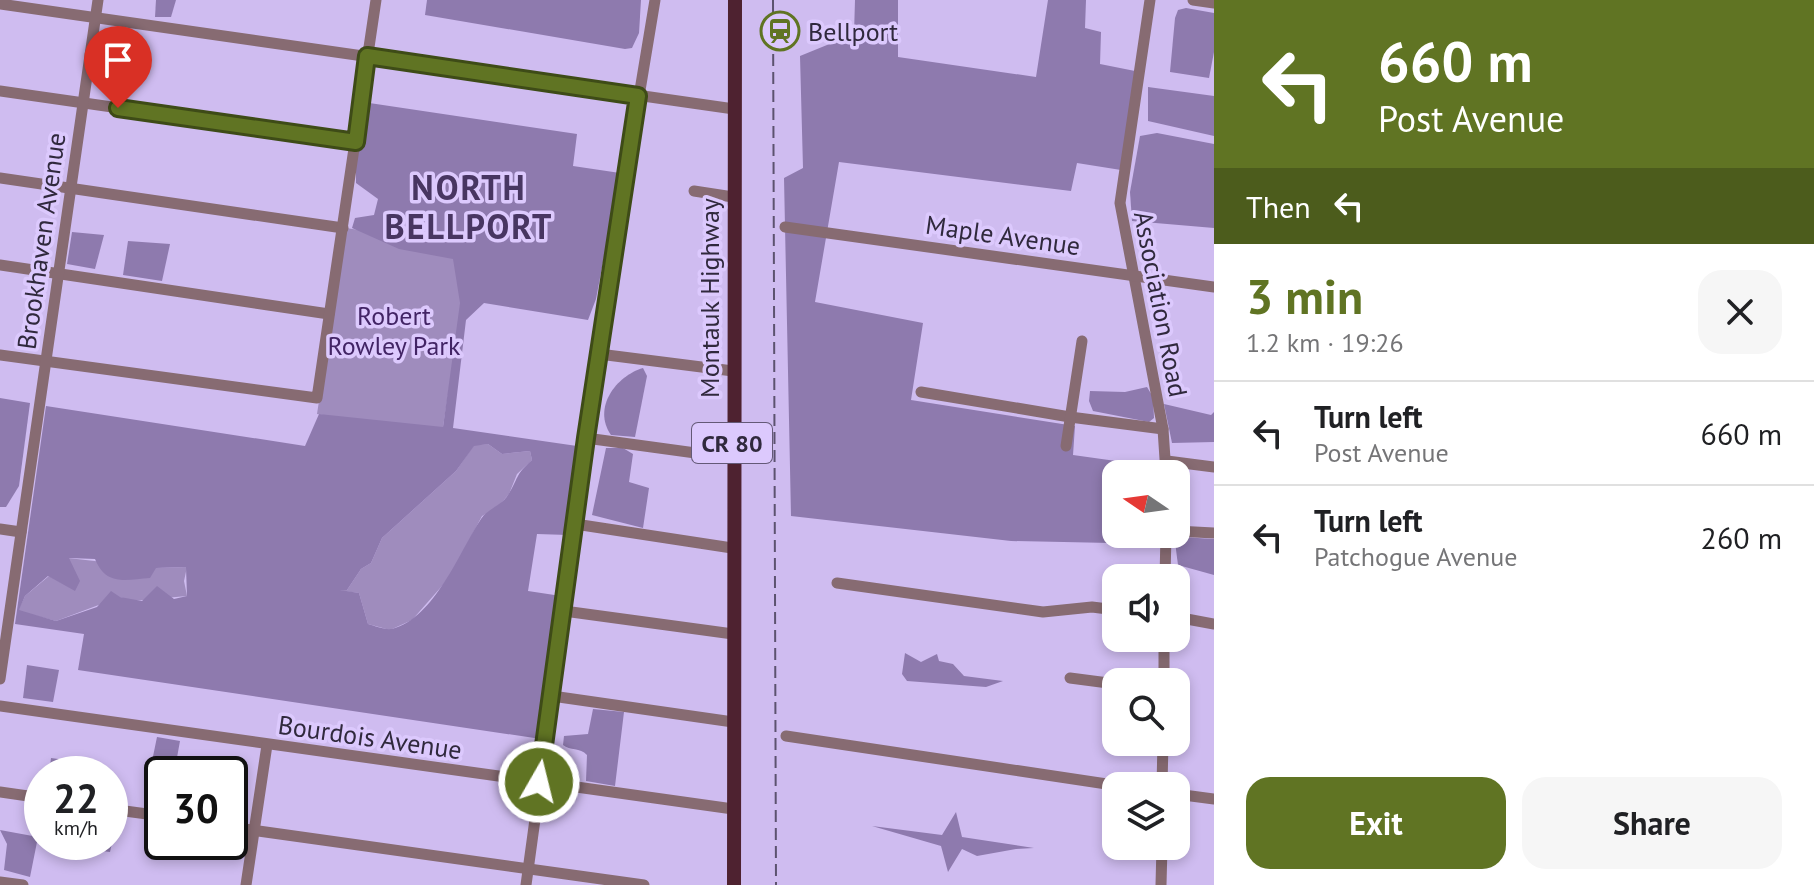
<!DOCTYPE html>
<meta charset="utf-8">
<style>
body{margin:0;font-family:"PT Sans",sans-serif;background:#f6f6f6;color:#202124;height:100vh;display:flex;flex-direction:column;font-size:30px;white-space:nowrap}
*{box-sizing:border-box;margin:0}
p{font-size:26px;color:#757577}
.icon{flex:none;width:44px;height:44px;fill:none;stroke:currentColor;stroke-width:2;stroke-linecap:round;stroke-linejoin:round}
.map{position:relative;flex:1;overflow:hidden}
.panel{display:flex;flex-direction:column;background:#fff;width:600px}
.panel>*{flex:none}
.banner{background:#607423;color:#fff;overflow:hidden}
.needle{width:52px;rotate:283deg}
.tools{position:absolute;left:1102px;top:460px;display:grid;gap:16px}
.tools a{display:grid;place-items:center;width:88px;height:88px;border-radius:16px;background:#fff;box-shadow:0 4px 12px #0003;font-size:40px}
.speed{position:absolute;left:24px;top:756px;display:flex;gap:16px;font-size:40px;font-weight:700;text-align:center}
.speed>*{display:grid;place-content:center;width:104px;height:104px;border-radius:50%;background:#fff;box-shadow:0 4px 12px #0003;line-height:1}
.speed small{font-size:20px;font-weight:400}
.speed .limit{border:4px solid #111;border-radius:12px;background:#fff;color:#111}
.pin{position:absolute;display:grid;place-items:center;width:68px;height:68px;color:#fff;margin:-82px -34px;border-radius:50% 50% 50% 0;rotate:-45deg;box-shadow:0 0 8px #0007}
.pin .icon{rotate:45deg}
.me{position:absolute;width:88px;margin:-44px;rotate:8deg;stroke-linejoin:round;filter:drop-shadow(0 0 6px #0008)}
.turn{display:flex;align-items:center;gap:28px;height:168px;padding:0 32px;font-size:36px}
.turn .icon{width:104px;height:104px;stroke-width:2.5}
.turn b{display:block;font-size:56px;line-height:68px}
.then{display:flex;align-items:center;height:76px;padding:0 32px;background:#0003;gap:16px;font-size:30px}
.round{display:grid;place-items:center;flex:none;width:84px;height:84px;border-radius:24px;background:#f6f6f6}
.overview{display:flex;align-items:center;justify-content:space-between;height:136px;padding:0 32px}
h1{font-size:48px;font-weight:700;line-height:60px;color:#607423}
.primary-button{display:flex;gap:16px;margin-top:auto;padding:16px 32px}
.primary-button a{flex:1;height:92px;border-radius:24px;background:#607423;color:#fff;font-size:32px;font-weight:700;line-height:92px;text-align:center}
.primary-button a+a{background:#f6f6f6;color:#202124}
ul{padding:0;list-style:none}
li{display:flex;align-items:center;gap:24px;height:104px;padding:0 32px;border-top:2px solid #e0e0e0}
li div{flex:1}
li b{display:block;font-size:30px}
li em{font-style:normal}
main{display:flex;flex:1;min-height:0}
.map>svg:first-child{display:block}
</style>
<main>
<div class="map">
<svg width="1214" height="885" viewBox="0 0 1214 885">
<rect width="100%" height="100%" fill="#cfbcf0"/>
<g fill="#9f8cbd">
<polygon points="346,228 471,247 442,433 317,414"/>
<polygon points="488,444 502,454 530,451 532,460 517,474 509,494 497,508 482,516 449,578 412,620 390,630 368,624 359,593 327,589 347,590 361,569 371,563 382,538 456,471 474,445"/>
<polygon points="68,558 156,568 187,567 184,581 187,596 132,601 120,597 56,621 18,611 25,596 49,576 75,590"/>
</g>
<g fill="#8e7aae" fill-rule="evenodd">
<polygon points="156,0 176,0 171,17 155,17"/>
<polygon points="427,0 641,0 639,33 632,48 625,49 425,15"/>
<polygon points="855,0 898,0 898,57 1036,77 1048,0 1086,0 1085,28 1101,32 1100,64 1135,71 1121,170 1077,163 1071,191 839,162 815,302 923,323 911,400 1075,426 1073,455 1159,467 1159,474 1116,474 1116,513 1108,513 1111,543 1011,541 791,516 784,178 803,168 800,56 854,34"/>
<polygon points="1186,8 1214,13 1214,52 1209,78 1170,72 1175,18 1178,10"/>
<polygon points="1148,87 1214,96 1214,136 1148,121"/>
<path d="M 356,101 L 577,134 L 573,166 L 620,173 L 596,299 L 588,320 L 484,303 L 466,320 L 453,428 L 577,446 L 568,535 L 537,534 L 528,591 L 561,596 L 541,739 L 78,670 L 84,634 L 15,624 L 46,406 L 305,446 L 319,414 L 443,427 L 460,303 L 453,259 L 399,249 L 352,228 L 355,218 L 374,215 L 378,199 L 356,183 ZM 488,444 L 502,454 L 530,451 L 532,460 C 514,476 519,478 508,495 C 501,506 487,509 481,519 C 459,552 435,618 392,629 C 385,630 375,626 368,624 L 359,593 L 340,590 L 347,590 L 361,569 L 371,563 L 382,538 L 456,471 L 474,446 ZM 69,558 L 95,559 C 106,586 125,580 150,578 L 156,568 L 186,567 L 187,596 L 174,599 L 157,586 L 142,601 L 120,597 L 111,591 L 97,607 L 56,621 L 19,610 L 25,596 L 48,576 L 75,591 L 80,581 Z"/>
<polygon points="1157,133 1214,144 1214,228 1132,221 1130,192 1140,136"/>
<polygon points="72,232 104,235 95,269 67,264"/>
<polygon points="128,241 170,244 162,281 123,275"/>
<path d="M 643,368 L 647,376 L 635,437 L 611,435 C 592,408 616,376 643,368 Z"/>
<polygon points="1147,387 1153,397 1154,418 1149,422 1093,411 1089,401 1090,391 1125,392"/>
<polygon points="0,398 30,403 19,486 6,507 0,507"/>
<polygon points="1164,404 1211,415 1214,412 1214,442 1172,443"/>
<polygon points="606,448 623,448 633,454 629,482 649,488 643,528 592,515"/>
<polygon points="1181,537 1214,539 1214,575 1178,565 1175,542"/>
<polygon points="905,653 921,662 937,654 939,661 953,664 964,676 1003,681 986,687 907,681 902,674"/>
<polygon points="27,665 59,670 53,702 23,698"/>
<path d="M 593,709 L 624,712 L 615,786 L 586,781 L 587,755 C 580,747 570,751 563,745 L 564,736 L 588,734 Z"/>
<polygon points="157,737 180,741 174,774 162,774 162,778 149,776"/>
<polygon points="51,758 94,764 93,774 49,774"/>
<polygon points="956,812 962,837 1034,848 1016,849 977,856 962,849 948,872 941,846 872,826 942,835"/>
<polygon points="110,815 118,817 110,852 87,849 88,842 110,842"/>
<polygon points="0,830 38,837 30,877 4,870 7,844"/>
</g>
<g fill="none" stroke-linecap="round" stroke-linejoin="round">
<g stroke="#876b72" stroke-width="11">
<polyline points="1150,0 1120,203 1163,429 1166,474"/>
<polyline points="1193,0 1214,3"/>
<polyline points="0,4 734,109"/>
<polyline points="0,91 356,142"/>
<polyline points="0,178 343,228"/>
<polyline points="694,191 733,197"/>
<polyline points="785,227 1214,287"/>
<polyline points="0,265 329,314"/>
<polyline points="599,354 733,371"/>
<polyline points="0,355 317,398 376,0"/>
<polyline points="921,392 1070,417 1163,429"/>
<polyline points="586,438 732,458"/>
<polyline points="1066,446 1082,341"/>
<polyline points="1167,461 1214,467"/>
<polyline points="575,524 732,548"/>
<polyline points="0,529 21,532"/>
<polyline points="1176,531 1214,533"/>
<polyline points="1165,578 1166,534"/>
<polyline points="837,583 1043,612 1092,607 1116,610"/>
<polyline points="564,611 733,634"/>
<polyline points="1176,617 1214,624"/>
<polyline points="1070,678 1116,684"/>
<polyline points="0,679 98,0"/>
<polyline points="1164,682 1164,638"/>
<polyline points="552,696 733,722"/>
<polyline points="0,706 733,809"/>
<polyline points="786,736 1120,786"/>
<polyline points="1162,786 1163,742"/>
<polyline points="0,792 42,798"/>
<polyline points="1176,794 1214,799"/>
<polyline points="110,809 162,816"/>
<polyline points="230,827 644,885"/>
<polyline points="0,882 23,885"/>
<polyline points="246,885 267,745"/>
<polyline points="526,885 611,265 655,0"/>
<polyline points="1161,885 1162,846"/>
</g>
<polyline stroke="#4e2230" stroke-width="14" points="734,885 735,0"/>
<polyline stroke="#5c526f" stroke-width="2" stroke-dasharray="12 6" stroke-linecap="butt" points="773,0 776,885"/>
</g>
<g fill="none" stroke-linecap="round" stroke-linejoin="round">
<defs>
<polyline id="route" points="118,108 356,142 367,56 638,96 586,438 539,782"/>
</defs>
<use href="#route" stroke="#3e4b17" stroke-width="20"/>
<use href="#route" stroke="#607423" stroke-width="14"/>
</g>
<defs>
<symbol id="station-ring" viewBox="-11 -11 22 22"><circle r="9.5" fill="#dcc9fd" stroke="#607423" stroke-width="1.5"/><path d="M-3-6H3Q5-6 5-4V2Q5 4 3 4L4.5 6H3L1.5 4h-3L-3 6H-4.5L-3 4Q-5 4-5 2V-4Q-5-6-3-6ZM-3.5-4v3h7v-3ZM-3.5 1v1.5H-2V1ZM2 1v1.5H3.5V1Z" fill="#607423"/></symbol>
</defs>
<g fill-rule="evenodd">
<use href="#station-ring" x="758" y="9" width="44" height="44"/>
</g>
<g text-anchor="middle" dominant-baseline="central" stroke-width="7" stroke-linejoin="round" paint-order="stroke">
<rect fill="#dcc9fd" stroke="#645977" stroke-width="2" x="692" y="423" width="80" height="40" rx="6"/>
<g font-size="24" font-weight="bold" fill="#30293d">
<text x="732" y="443">CR 80</text>
</g>
<g font-size="26" fill="#30293d" stroke="#dcc9fd" text-anchor="start">
<text x="808" y="31">Bellport</text>
</g>
<g font-size="26" fill="#30293d" stroke="#dcc9fd">
<text transform="translate(1003 235) rotate(8)">Maple Avenue</text>
<text transform="translate(41 241) rotate(-82)">Brookhaven Avenue</text>
<text transform="translate(709 298) rotate(-90)">Montauk Highway</text>
<text transform="translate(1161 304) rotate(79)">Association Road</text>
<text transform="translate(370 737) rotate(8)">Bourdois Avenue</text>
</g>
<g font-size="26" fill="#422465" stroke="#dcc9fd">
<text x="394" y="315">Robert<tspan x="394" dy="30">Rowley Park</tspan></text>
</g>
<g font-size="34" font-weight="bold" letter-spacing="2" fill="#483662" stroke="#dcc9fd">
<text x="469" y="187">NORTH<tspan x="469" dy="39">BELLPORT</tspan></text>
</g>
</g>
</svg>
<div class="tools">
<a><svg class="needle" viewBox="-14 -14 28 28"><path d="M0-13l5 13h-10z" fill="#e53935"/><path d="M0 13l5-13h-10z" fill="#757577"/></svg></a>
<a><svg class="icon" aria-label="sound" viewBox="0 0 24 24"><path d="M4 9h4l5-4v14l-5-4H4zM17 9q2 3 0 6"/></svg></a>
<a><svg class="icon" aria-label="search" viewBox="0 0 24 24"><circle cx="10" cy="10" r="6"/><path d="M15 15l6 6"/></svg></a>
<a><svg class="icon" aria-label="layers" viewBox="0 0 24 24"><path d="M12 4l9 5-9 5-9-5zM3 14l9 5 9-5"/></svg></a>
</div>
<div class="speed"><div>22<small>km/h</small></div><div class="limit">30</div></div>
<div class="pin" style="left:118px;top:108px;background:#d93025"><svg class="icon" aria-label="arrive" viewBox="0 0 24 24"><path d="M6 21V4h12l-3 4 3 4H6"/></svg></div>
<svg class="me" style="left:539px;top:782px" viewBox="-20 -20 40 40"><circle r="17" fill="#607423" stroke="#fff" stroke-width="3"/><path d="M0-11L8 9 0 5-8 9z" fill="#fff"/></svg>
</div>
<section class="panel">
<div class="banner">
<div class="turn"><svg class="icon" aria-label="left" viewBox="0 0 24 24"><path d="M17 20v-9H6M10 6l-5 5 5 5"/></svg><div><b>660 m</b>Post Avenue</div></div>
<div class="then">Then<svg class="icon" aria-label="left" viewBox="0 0 24 24"><path d="M17 20v-9H6M10 6l-5 5 5 5"/></svg></div>
</div>
<div class="overview"><div><h1>3 min</h1><p>1.2 km · 19:26</p></div><a class="round"><svg class="icon" aria-label="close" viewBox="0 0 24 24"><path d="M6 6l12 12M18 6L6 18"/></svg></a></div>
<ul>
<li><svg class="icon" aria-label="left" viewBox="0 0 24 24"><path d="M17 20v-9H6M10 6l-5 5 5 5"/></svg><div><b>Turn left</b><p>Post Avenue</p></div><em>660 m</em></li>
<li><svg class="icon" aria-label="left" viewBox="0 0 24 24"><path d="M17 20v-9H6M10 6l-5 5 5 5"/></svg><div><b>Turn left</b><p>Patchogue Avenue</p></div><em>260 m</em></li>
</ul>
<div class="primary-button"><a>Exit</a><a>Share</a></div>
</section>
</main>
